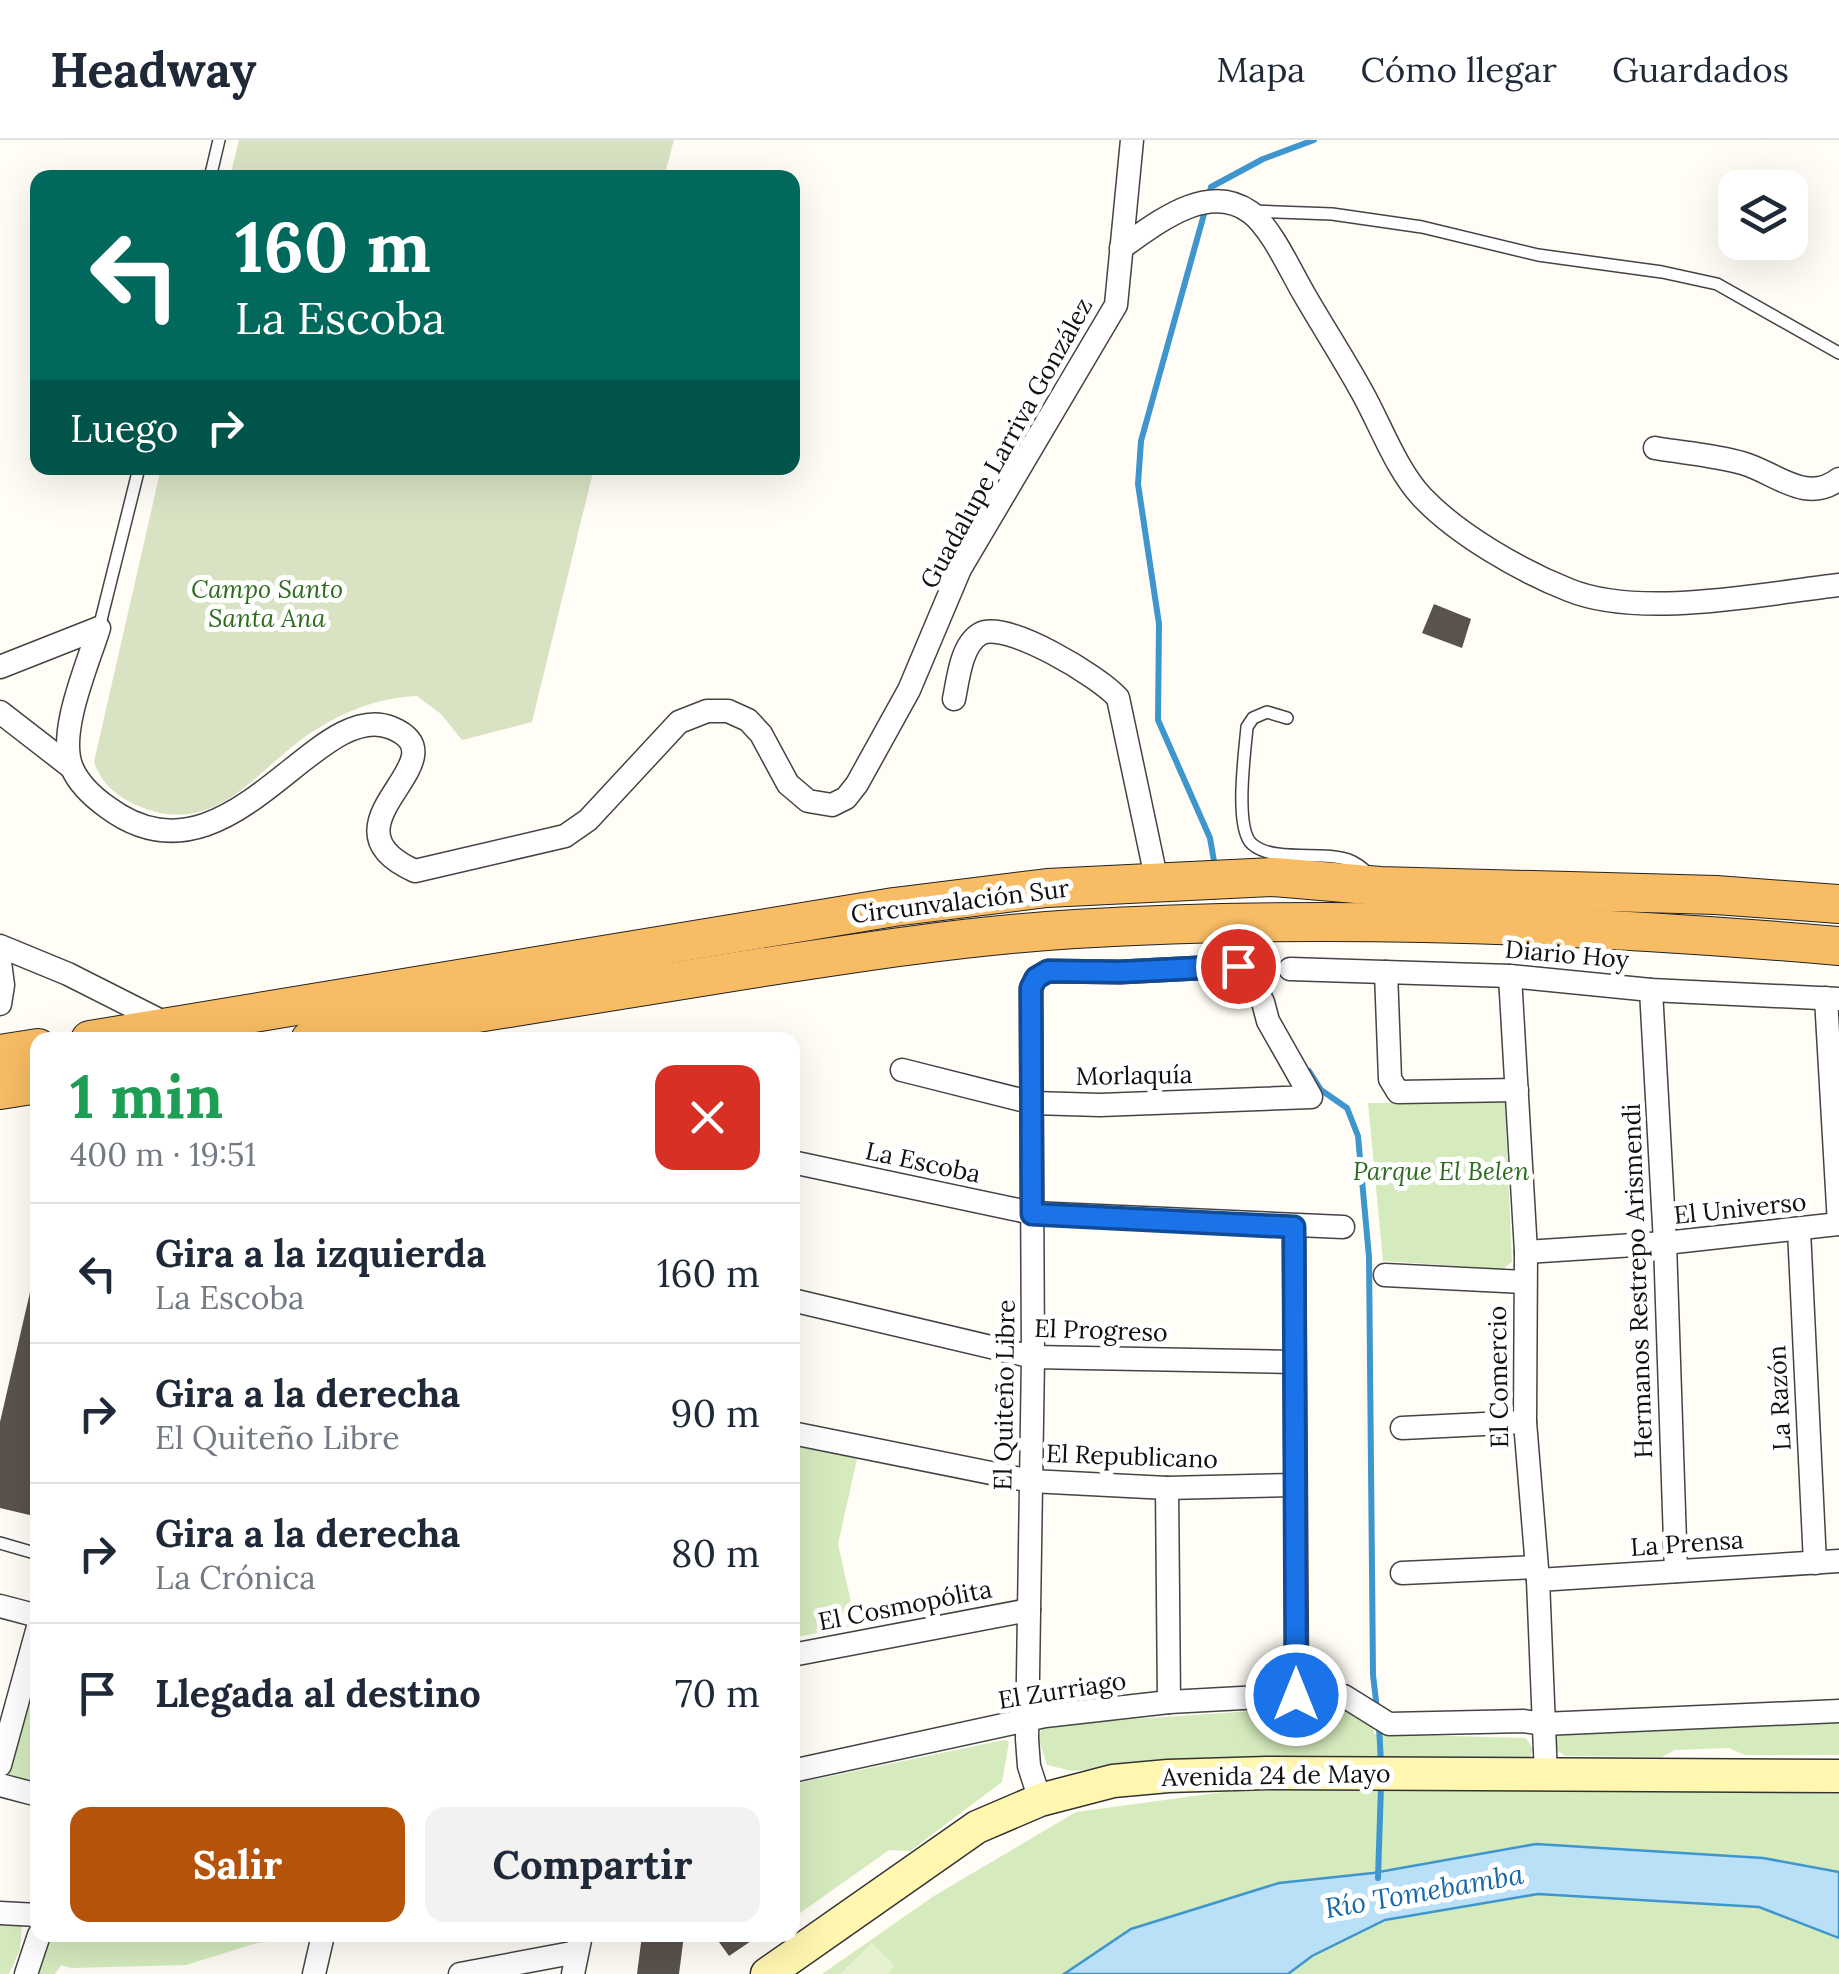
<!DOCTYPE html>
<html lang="es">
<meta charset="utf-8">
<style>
body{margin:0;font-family:Lora,serif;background:#f2f2f3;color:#1f2937;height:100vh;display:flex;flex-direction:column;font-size:38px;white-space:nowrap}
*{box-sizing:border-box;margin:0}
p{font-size:32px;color:#747a83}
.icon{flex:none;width:55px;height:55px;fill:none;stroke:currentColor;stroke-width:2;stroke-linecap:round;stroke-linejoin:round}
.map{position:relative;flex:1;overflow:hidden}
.panel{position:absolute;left:30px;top:892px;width:770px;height:910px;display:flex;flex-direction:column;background:#fff;border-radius:20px;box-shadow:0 10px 40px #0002}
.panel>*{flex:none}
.guide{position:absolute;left:30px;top:30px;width:770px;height:305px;border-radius:20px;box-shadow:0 10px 40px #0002;background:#00695c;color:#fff;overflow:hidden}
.buttons{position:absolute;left:1718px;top:30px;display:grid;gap:20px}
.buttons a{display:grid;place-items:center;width:90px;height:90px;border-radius:20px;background:#fff;box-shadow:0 10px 40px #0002;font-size:50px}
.pin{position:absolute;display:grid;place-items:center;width:85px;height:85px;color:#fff;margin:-42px;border:5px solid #fff;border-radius:50%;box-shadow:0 2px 10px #0007}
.me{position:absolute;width:110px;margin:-55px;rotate:0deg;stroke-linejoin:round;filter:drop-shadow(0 0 8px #0008)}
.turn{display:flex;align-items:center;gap:35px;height:210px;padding:0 40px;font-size:45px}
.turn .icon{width:130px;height:130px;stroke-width:2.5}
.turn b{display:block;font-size:70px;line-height:85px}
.then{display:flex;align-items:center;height:95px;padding:0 40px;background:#0003;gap:20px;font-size:38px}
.round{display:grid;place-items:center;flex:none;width:105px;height:105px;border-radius:20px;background:#f2f2f3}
.head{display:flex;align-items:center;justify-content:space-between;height:170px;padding:0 40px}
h1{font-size:60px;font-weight:800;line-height:75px;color:#1e9e55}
.action{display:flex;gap:20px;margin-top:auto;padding:20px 40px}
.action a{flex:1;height:115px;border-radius:20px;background:#b45309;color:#fff;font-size:40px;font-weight:800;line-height:115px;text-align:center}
.action a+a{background:#f2f2f3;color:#1f2937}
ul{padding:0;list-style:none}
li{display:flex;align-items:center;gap:30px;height:140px;padding:0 40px;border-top:2px solid #e0e1e3}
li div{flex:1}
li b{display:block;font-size:38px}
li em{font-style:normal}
header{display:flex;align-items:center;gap:60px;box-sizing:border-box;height:140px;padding:0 50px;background:#fff;border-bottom:2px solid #e0e1e3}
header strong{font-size:48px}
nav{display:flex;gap:55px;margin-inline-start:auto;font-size:35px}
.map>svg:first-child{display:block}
</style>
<header>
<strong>Headway</strong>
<nav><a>Mapa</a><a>Cómo llegar</a><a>Guardados</a></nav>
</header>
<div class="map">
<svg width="1839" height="1834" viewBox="0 0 1839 1834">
<rect width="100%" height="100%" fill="#fffdf5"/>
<g fill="#d5ebbd">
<polygon points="1368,963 1505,963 1512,1122 1503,1129 1383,1121"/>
<polygon points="793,1304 857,1319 838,1404 856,1485 793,1498"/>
<polygon points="37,1520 37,1647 9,1637 8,1632"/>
<polygon points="1372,1563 1374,1594 1526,1598 1533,1609 1529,1620 1230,1618 1168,1620 1072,1631 1047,1625 1038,1597 1043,1587 1058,1584"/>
<polygon points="1839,1580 1839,1615 1745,1615 1729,1608 1675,1610 1662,1617 1565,1616 1554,1608 1553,1594"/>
<polygon points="1004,1600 1009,1602 1002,1642 910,1711 889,1710 796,1776 792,1770 793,1644"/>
<polygon points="1431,1646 1839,1654 1839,1732 1763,1718 1536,1704 1373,1733 1279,1743 1131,1789 1064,1834 822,1834 934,1756 1076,1672 1246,1649"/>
<polygon points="1538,1754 1759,1767 1839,1798 1839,1834 1288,1834 1312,1816 1385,1780"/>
<polygon points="0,1780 22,1784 20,1810 9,1834 0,1834"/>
<polygon points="52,1795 307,1795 306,1798 257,1803 186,1825 71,1828 61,1825 55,1834 39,1834"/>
</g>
<g fill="#d9e3c4">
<polygon points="239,0 674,0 664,37 230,37"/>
<path d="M 161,328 L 594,328 L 532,582 L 462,600 L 441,574 L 417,556 C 376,558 343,572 309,594 C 253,632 216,700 136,665 C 116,656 101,643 94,622 Z"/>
</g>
<polygon fill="#e6f2cf" points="872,1803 895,1826 887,1834 840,1834"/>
<polygon fill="#b9e0f7" stroke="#3f96cf" stroke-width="2.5" points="1536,1704 1763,1718 1839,1732 1839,1798 1759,1767 1538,1754 1385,1780 1312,1816 1288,1834 1064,1834 1131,1789 1279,1743 1373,1733"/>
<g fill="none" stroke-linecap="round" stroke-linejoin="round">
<g stroke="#3f96cf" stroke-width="6">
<polyline points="1209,55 1211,47 1263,19 1314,0"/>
<polyline points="1206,67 1141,301 1138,344 1159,484 1158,580 1210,698 1215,727"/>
<polyline points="1241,795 1251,820 1264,830 1271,858"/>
<polyline points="1309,931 1321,950 1347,968 1358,996 1369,1117 1373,1535 1377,1569"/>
<polyline points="1379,1586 1381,1623"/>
<polyline points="1378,1738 1381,1646"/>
</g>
</g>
<g fill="#5a524d">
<polygon points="1434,464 1471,479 1462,508 1422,493"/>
<polygon points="31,1148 38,1148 38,1377 0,1368 0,1282"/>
<polygon points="642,1795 684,1795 679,1834 637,1834"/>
<polygon points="714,1795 760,1795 729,1816"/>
</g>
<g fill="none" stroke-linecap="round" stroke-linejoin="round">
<defs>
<g id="service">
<polyline points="210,38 219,0"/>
<polyline points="1253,71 1332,74 1422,87 1538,115 1662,132 1717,144 1839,213"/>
<polyline points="99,488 139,328"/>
<path d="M 1287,578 L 1267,572 L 1253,578 L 1247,587 C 1245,611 1234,688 1252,704 C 1267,718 1302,715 1322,716 C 1344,717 1354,719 1370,735"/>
<polyline points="0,1403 38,1414"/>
</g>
<g id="minor">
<path d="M 1121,108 C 1156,84 1207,41 1250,72 C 1271,87 1291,132 1304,154 C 1323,187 1344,219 1362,252 C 1381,286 1396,329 1422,357 C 1458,395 1521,431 1569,450 C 1640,479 1762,454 1839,445"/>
<path d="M 1655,308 C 1684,313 1714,315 1742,323 C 1775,332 1806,365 1839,339"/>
<path d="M 0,527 L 99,488 C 88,524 57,593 72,628 C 79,644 93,657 107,667 C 229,758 315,555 392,588 C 467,620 312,685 415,731 L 565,696 L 588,680 L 679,582 L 707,571 L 728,571 L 748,580 L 761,594 L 788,644 L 808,661 L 832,665 L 846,658 L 857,644 L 909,550 L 960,429 L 1116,165 L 1132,0"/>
<path d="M 954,559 C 958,540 961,505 980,494 C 1005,479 1100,537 1118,558 L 1157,742"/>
<polyline points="0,572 71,627"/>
<polyline points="0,806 68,834 169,885"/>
<polyline points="0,822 3,845 0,864"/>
<polyline points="1290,829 1510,836 1651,850 1839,859"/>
<polyline points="1386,832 1390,939 1398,952 1517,950"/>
<polyline points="1510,836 1526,1112 1525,1282 1538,1440 1546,1636"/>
<polyline points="1651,850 1665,1103 1676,1431"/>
<polyline points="1826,858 1839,1084"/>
<polyline points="902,930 1033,963 1100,965 1311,957 1268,881 1263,862"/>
<polyline points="792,1022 1032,1073 1343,1087"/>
<polyline points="1294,1087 1297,1555"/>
<polyline points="1799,1090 1815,1423"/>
<polyline points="1526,1112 1665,1103 1839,1084"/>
<polyline points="1385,1135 1524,1142"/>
<polyline points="792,1160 1033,1217 1294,1222"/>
<polyline points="1402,1288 1525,1282"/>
<polyline points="792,1293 1031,1341 1167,1348 1295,1345"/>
<polyline points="1167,1348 1169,1562"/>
<polyline points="1402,1433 1536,1427"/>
<polyline points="1538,1440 1839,1421"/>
<polyline points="0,1466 38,1476"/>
<polyline points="792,1515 1029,1470"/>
<polyline points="0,1625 38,1487"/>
<polyline points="792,1631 1045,1576 1169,1562 1297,1555 1344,1556 1389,1584 1524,1581 1543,1584 1839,1571"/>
<polyline points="0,1645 38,1655"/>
<polyline points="1040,1660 1029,1626 1027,1599 1033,1217 1031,848 1036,838 1048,831 1120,832 1238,826"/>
<polyline points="0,1773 38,1775"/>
<polyline points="26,1834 39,1795"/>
<polyline points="314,1834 323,1795"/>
<polyline points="460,1834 577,1812"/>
<polyline points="573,1834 581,1795"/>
</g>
<polyline id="secondary" points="767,1834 977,1687 1040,1660 1113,1641 1168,1636 1267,1633 1839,1636"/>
<g id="trunk">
<polyline points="90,900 894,767 1047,748 1274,737 1380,746 1716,755 1839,764"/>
<path d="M 310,900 C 455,877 600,853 745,830 C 854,813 964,796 1075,789 C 1328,774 1586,784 1839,806"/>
<polyline points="0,914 38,908"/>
<polyline points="0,950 38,944"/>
</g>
</defs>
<use href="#service" stroke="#444" stroke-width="14"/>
<use href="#minor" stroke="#444" stroke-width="25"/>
<use href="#secondary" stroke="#333" stroke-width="35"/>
<use href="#trunk" stroke="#222" stroke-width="40"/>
<use href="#service" stroke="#fff" stroke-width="11"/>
<use href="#minor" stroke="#fff" stroke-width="22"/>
<use href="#secondary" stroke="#fff6b0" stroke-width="32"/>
<use href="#trunk" stroke="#f7bc64" stroke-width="38"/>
</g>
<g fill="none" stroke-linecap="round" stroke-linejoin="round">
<defs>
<polyline id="route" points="1238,826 1120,832 1048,831 1036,838 1031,848 1032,1074 1294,1087 1296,1555"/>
</defs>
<use href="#route" stroke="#114b97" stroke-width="25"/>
<use href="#route" stroke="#1a73e8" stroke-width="18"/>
</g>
<g text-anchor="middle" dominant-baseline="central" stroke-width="10" stroke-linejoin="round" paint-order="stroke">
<g font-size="25" fill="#111" stroke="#fff">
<text transform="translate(1006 303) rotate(-61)">Guadalupe Larriva González</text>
<text transform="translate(960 761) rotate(-7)">Circunvalación Sur</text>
<text transform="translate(1567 814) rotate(5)">Diario Hoy</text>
<text transform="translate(1134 935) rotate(-1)">Morlaquía</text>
<text transform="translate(923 1022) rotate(12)">La Escoba</text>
<text transform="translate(1740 1068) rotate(-6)">El Universo</text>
<text transform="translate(1637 1141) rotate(-92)">Hermanos Restrepo Arismendi</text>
<text transform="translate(1101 1190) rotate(2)">El Progreso</text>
<text transform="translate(1498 1237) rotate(-91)">El Comercio</text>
<text transform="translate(1004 1255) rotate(-89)">El Quiteño Libre</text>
<text transform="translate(1779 1258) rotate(-93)">La Razón</text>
<text transform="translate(1132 1316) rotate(2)">El Republicano</text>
<text transform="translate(1687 1403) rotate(-4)">La Prensa</text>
<text transform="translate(905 1465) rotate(-11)">El Cosmopólita</text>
<text transform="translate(1062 1550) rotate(-9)">El Zurriago</text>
<text transform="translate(1276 1635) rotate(-1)">Avenida 24 de Mayo</text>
</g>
<g font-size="25" font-style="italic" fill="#2f6b1f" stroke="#fff">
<text x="267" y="449">Campo Santo<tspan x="267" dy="29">Santa Ana</tspan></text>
<text x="1441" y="1031">Parque El Belen</text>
</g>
<g font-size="28" font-style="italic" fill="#1768a6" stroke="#fff">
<text transform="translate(1424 1751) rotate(-10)">Río Tomebamba</text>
</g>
</g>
</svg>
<div class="buttons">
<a><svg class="icon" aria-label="layers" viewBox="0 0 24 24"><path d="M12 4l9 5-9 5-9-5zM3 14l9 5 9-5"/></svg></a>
</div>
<div class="pin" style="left:1238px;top:826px;background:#d93025"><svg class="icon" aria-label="arrive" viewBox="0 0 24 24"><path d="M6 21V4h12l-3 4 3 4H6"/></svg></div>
<svg class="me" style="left:1296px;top:1555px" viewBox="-20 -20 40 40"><circle r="17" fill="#1a73e8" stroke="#fff" stroke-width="3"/><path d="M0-11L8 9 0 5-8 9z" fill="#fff"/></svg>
<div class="guide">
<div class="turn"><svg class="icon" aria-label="left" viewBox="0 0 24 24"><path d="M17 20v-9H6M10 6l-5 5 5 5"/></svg><div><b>160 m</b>La Escoba</div></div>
<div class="then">Luego<svg class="icon" aria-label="right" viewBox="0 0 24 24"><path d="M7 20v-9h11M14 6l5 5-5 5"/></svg></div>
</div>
<section class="panel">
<div class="head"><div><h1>1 min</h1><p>400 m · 19:51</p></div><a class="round" style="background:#d93025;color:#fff"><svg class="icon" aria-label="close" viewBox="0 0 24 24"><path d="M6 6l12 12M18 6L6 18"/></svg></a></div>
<ul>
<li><svg class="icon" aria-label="left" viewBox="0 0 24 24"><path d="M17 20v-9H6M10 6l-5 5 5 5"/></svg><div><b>Gira a la izquierda</b><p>La Escoba</p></div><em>160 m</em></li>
<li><svg class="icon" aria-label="right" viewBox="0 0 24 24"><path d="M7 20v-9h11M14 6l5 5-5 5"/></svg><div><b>Gira a la derecha</b><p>El Quiteño Libre</p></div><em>90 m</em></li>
<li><svg class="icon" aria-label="right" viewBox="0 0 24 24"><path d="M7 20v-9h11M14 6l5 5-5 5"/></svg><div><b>Gira a la derecha</b><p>La Crónica</p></div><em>80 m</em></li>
<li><svg class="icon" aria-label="arrive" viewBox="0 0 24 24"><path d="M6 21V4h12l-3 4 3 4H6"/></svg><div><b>Llegada al destino</b></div><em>70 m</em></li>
</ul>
<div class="action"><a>Salir</a><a>Compartir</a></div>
</section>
</div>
